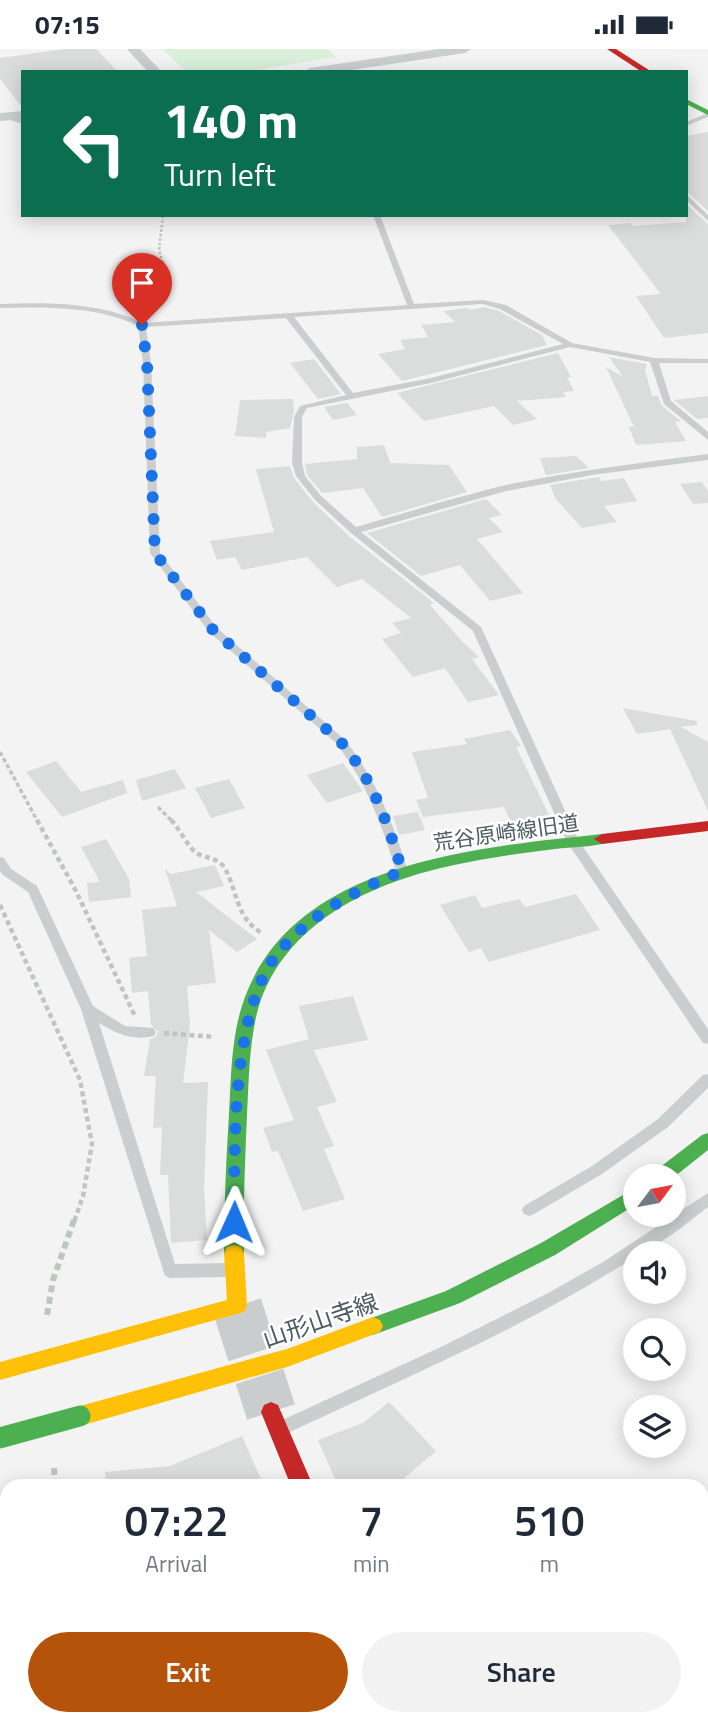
<!DOCTYPE html>
<meta charset="utf-8">
<style>
body{margin:0;font-family:"Titillium Web","Noto Sans JP",sans-serif;background:#f2f2f3;color:#1f2937;height:100vh;display:flex;flex-direction:column;font-size:26px;white-space:nowrap}
*{box-sizing:border-box;margin:0}
p{font-size:23px;color:#747a83}
.icon{flex:none;width:38px;height:38px;fill:none;stroke:currentColor;stroke-width:2;stroke-linecap:round;stroke-linejoin:round}
.map{position:relative;flex:1;overflow:hidden}
.drawer{position:absolute;left:0px;top:1430px;width:709px;height:247px;display:flex;flex-direction:column;background:#fff;border-radius:21px 21px 0 0;box-shadow:0 4px 18px #0003}
.drawer>*{flex:none}
.hud{position:absolute;left:21px;top:21px;width:667px;height:147px;border-radius:0px;box-shadow:0 4px 18px #0003;background:#0b6e4f;color:#fff;overflow:hidden}
.needle{width:46px;rotate:58deg}
.fabs{position:absolute;left:623px;top:1115px;display:grid;gap:14px}
.fabs a{display:grid;place-items:center;width:63px;height:63px;border-radius:50%;background:#fff;box-shadow:0 4px 18px #0003;font-size:35px}
.pin{position:absolute;display:grid;place-items:center;width:60px;height:60px;color:#fff;margin:-72px -30px;border-radius:50% 50% 50% 0;rotate:-45deg;box-shadow:0 0 7px #0007}
.pin .icon{rotate:45deg}
.me{position:absolute;width:77px;margin:-38px;rotate:1deg;stroke-linejoin:round;filter:drop-shadow(0 0 5px #0008)}
.turn{display:flex;align-items:center;gap:24px;height:147px;padding:0 28px;font-size:32px}
.turn .icon{width:91px;height:91px;stroke-width:2.5}
.turn b{display:block;font-size:49px;line-height:60px}
.eta{display:flex;justify-content:space-evenly;align-items:center;height:119px;text-align:center}
.eta b{font-size:42px;font-weight:600;line-height:49px}
.action{display:flex;gap:14px;margin-top:auto;padding:14px 28px}
.action a{flex:1;height:80px;border-radius:42px;background:#b45309;color:#fff;font-size:28px;font-weight:600;line-height:80px;text-align:center}
.action a+a{background:#f2f2f3;color:#1f2937}
.status{display:flex;justify-content:space-between;align-items:center;height:49px;padding:0 35px;background:#fff;direction:ltr}
.status svg{height:19px;fill:currentColor}
.map>svg:first-child{display:block}
</style>
<div class="status"><b>07:15</b><svg viewBox="0 0 49 12"><path d="M0 12V9h3v3zM5 12V6h3v6zM10 12V3h3v9zM15 12V0h3v12zM26 1h20v11H26zM47 4h2v5h-2z"/></svg></div>
<div class="map">
<svg width="708" height="1675" viewBox="0 0 708 1675">
<rect width="100%" height="100%" fill="#f4f3f3"/>
<polygon fill="#daf0db" points="162,0 328,0 336,8 243,23 187,23"/>
<g fill="#dbdcdc">
<polygon points="65,0 96,0 118,23 23,23 23,59 0,30 0,9"/>
<polygon points="708,83 708,162 686,142 686,87"/>
<polygon points="686,155 708,175 708,284 664,289 636,247 661,245 608,176 631,174 633,177 686,173"/>
<polygon points="484,258 499,262 542,286 547,296 402,332 378,305 405,300 400,291 428,288 421,276 455,273 443,262 467,259 470,261"/>
<polygon points="558,304 571,328 567,328 574,342 563,343 566,348 517,352 537,370 513,376 494,357 424,372 397,344"/>
<polygon points="609,308 647,315 645,321 652,347 658,347 662,357 681,372 675,373 686,392 636,396 629,378 634,378 606,318 623,328"/>
<polygon points="314,310 341,345 318,350 290,314"/>
<polygon points="708,347 708,369 697,370 674,351"/>
<polygon points="293,350 294,363 290,379 266,383 266,389 235,387 240,351"/>
<polygon points="347,354 357,366 333,371 324,358"/>
<polygon points="384,396 390,414 449,416 467,443 382,468 363,439 322,444 307,426 305,415 357,410 357,398"/>
<polygon points="576,407 589,419 546,426 540,409"/>
<polygon points="290,417 294,429 313,453 350,488 434,554 430,556 462,592 479,608 472,610 499,646 468,653 445,619 413,628 382,590 401,584 392,574 411,569 362,530 337,538 307,508 242,521 235,508 217,511 210,492 274,483 256,420"/>
<polygon points="599,428 601,432 624,429 637,452 604,457 617,473 582,479 555,449 550,436"/>
<polygon points="702,433 708,442 708,454 693,455 680,435"/>
<polygon points="486,450 502,466 489,469 503,483 477,490 523,544 490,552 460,516 421,527 367,484"/>
<polygon points="623,659 697,672 697,676 681,678 708,693 708,762 670,680 637,685"/>
<polygon points="510,681 521,697 516,698 553,774 514,780 504,758 423,768 416,751 428,749 412,703 467,695 464,690"/>
<polygon points="56,712 81,743 123,731 127,744 62,768 26,723"/>
<polygon points="343,714 363,742 327,754 307,726"/>
<polygon points="175,720 186,739 142,752 136,731"/>
<polygon points="229,730 245,759 211,769 195,739"/>
<polygon points="418,763 425,781 399,786 393,767"/>
<polygon points="106,790 129,830 131,848 89,853 87,834 100,833 81,798"/>
<polygon points="215,816 224,837 196,843 257,890 237,903 209,881 216,934 187,937 190,975 183,1034 208,1033 204,1140 207,1191 171,1194 168,1126 160,1126 162,1078 153,1079 156,1027 144,1027 150,990 156,988 158,982 151,976 148,942 132,944 129,909 147,907 142,861 177,857 165,820 171,825"/>
<polygon points="576,845 600,881 489,913 481,899 469,903 440,856 475,846 482,859 519,850 525,858"/>
<polygon points="353,947 368,991 314,1001 337,1053 317,1058 334,1097 324,1100 345,1150 303,1162 278,1102 272,1103 263,1079 294,1071 266,1001 309,990 299,957"/>
<polygon points="389,1353 436,1402 395,1437 338,1437 318,1391 363,1374"/>
<polygon points="242,1387 264,1437 106,1437 105,1423 170,1417"/>
</g>
<g fill="none" stroke-linecap="round" stroke-linejoin="round">
<polyline stroke="#cacdce" stroke-width="50" stroke-dasharray="50 24" stroke-linecap="butt" points="237,1257 271,1363"/>
<polyline stroke="#bcc7c0" stroke-width="2.5" stroke-dasharray="2.5 2" stroke-linecap="butt" points="140,260 165,221 159,201 163,166"/>
<g stroke="#bcc7c0" stroke-width="3.5" stroke-dasharray="4.5 2.5" stroke-linecap="butt">
<polyline points="0,703 38,773"/>
<polyline points="158,758 173,773"/>
</g>
<g stroke="#bcc7c0" stroke-width="4.5" stroke-dasharray="5 3.5" stroke-linecap="butt">
<polyline points="37,771 76,842 135,967"/>
<path d="M 171,771 C 180,780 186,795 195,803 C 204,810 216,807 224,818 C 238,841 235,869 262,884"/>
<polyline points="0,856 80,1031 92,1095 83,1147 74,1173"/>
<polyline points="164,984 215,988"/>
</g>
<g stroke="#bcc7c0" stroke-width="6" stroke-dasharray="7 4.5" stroke-linecap="butt">
<polyline points="47,1266 53,1231 74,1171"/>
<polyline points="54,1419 55,1437"/>
<polyline points="80,1670 81,1675"/>
</g>
<g fill="#cbcecf" fill-rule="evenodd">
<polygon points="708,64 708,68 686,77 686,73"/>
<polygon points="6,66 23,71 23,75 4,69 4,67"/>
<polygon points="686,145 708,166 708,172 686,151"/>
<path d="M 373,166 L 380,166 L 414,255 L 483,251 L 506,256 L 572,294 L 654,309 L 708,310 L 708,314 L 659,314 L 671,352 L 708,383 L 708,391 L 664,355 L 650,313 L 570,298 L 431,334 L 307,359 L 302,368 L 302,414 L 305,427 L 321,447 L 356,478 C 406,464 455,448 506,436 C 573,422 640,414 708,405 L 708,411 L 592,426 L 506,442 L 361,483 L 481,578 L 579,792 L 708,980 L 708,995 L 703,994 L 567,793 L 473,582 L 351,484 L 315,451 L 296,427 L 292,414 L 294,368 L 300,357 L 346,346 L 286,269 L 146,278 L 151,314 L 160,504 L 217,579 L 344,690 C 376,729 393,774 408,822 L 402,826 L 396,822 C 382,776 366,733 336,694 L 209,583 L 150,504 L 143,314 L 138,277 C 98,257 44,258 0,259 L 0,255 C 46,253 101,253 143,274 L 407,256 ZM 483,255 L 500,260 L 563,295 L 431,329 L 353,344 L 294,268 Z"/>
<path d="M 0,808 L 4,809 L 11,820 L 37,837 L 93,957 L 125,977 L 154,979 L 156,983 L 154,987 C 132,992 117,985 99,974 L 175,1215 L 227,1214 L 232,1216 L 235,1221 L 232,1226 L 227,1228 L 170,1229 L 165,1227 L 81,960 L 28,843 L 3,826 L 0,822 Z"/>
<polygon points="708,1025 708,1039 668,1078 602,1125 534,1165 529,1167 524,1165 522,1161 524,1157 592,1117 658,1070 703,1026"/>
<path d="M 708,1144 L 708,1158 C 693,1169 652,1204 635,1204 L 635,1208 C 526,1278 406,1328 290,1383 L 284,1386 L 278,1383 L 276,1378 L 278,1373 L 443,1297 L 550,1243 L 603,1213 Z"/>
</g>
<g fill="#cbcecf" fill-rule="evenodd">
<polygon points="127,0 140,0 162,23 148,23"/>
<polygon points="439,0 471,0 465,4 338,23 304,23 310,19"/>
<polygon points="23,62 23,70 0,72 0,64"/>
</g>
<g fill="#4caf50" fill-rule="evenodd">
<polygon points="686,50 708,61 708,66 686,55"/>
<path d="M 602,785 L 607,786 L 610,790 L 607,794 C 591,798 572,798 555,800 C 521,804 487,809 454,816 C 373,833 284,873 258,960 C 249,994 249,1030 247,1065 C 245,1112 243,1158 244,1204 L 241,1210 L 234,1212 L 227,1210 L 224,1204 C 224,1158 226,1112 229,1065 C 231,1030 231,994 241,960 C 285,813 475,799 602,785 Z"/>
<polygon points="708,1084 708,1101 674,1128 653,1127 655,1122 702,1086"/>
<polygon points="635,1139 635,1156 555,1206 460,1254 373,1286 366,1283 363,1277 366,1271 446,1242 541,1194"/>
<polygon points="384,1670 408,1670 410,1675 386,1675"/>
</g>
<g fill="#ffc107" fill-rule="evenodd">
<polygon points="234,1196 241,1198 244,1204 247,1257 244,1263 0,1331 0,1313 227,1251 224,1204 227,1198"/>
<polygon points="373,1268 380,1271 383,1277 380,1283 287,1318 80,1377 73,1374 70,1367 73,1360 80,1357 287,1300"/>
</g>
<g fill="#c62828" fill-rule="evenodd">
<polygon points="607,0 616,0 652,23 642,23"/>
<polygon points="708,772 708,782 602,795 594,790 602,785"/>
<polygon points="271,1353 278,1356 313,1437 291,1437 261,1363 264,1356"/>
</g>
<polyline stroke="#4caf50" stroke-width="21" points="0,1389 80,1367"/>
</g>
<g fill="none" stroke-linecap="round" stroke-linejoin="round">
<path stroke="#1a73e8" stroke-width="12" stroke-dasharray="0 21.6" d="M 142,276 L 147,314 L 155,504 L 213,581 L 340,692 C 373,730 388,775 402,822 C 357,841 316,862 282,899 C 230,956 235,1098 234,1173"/>
</g>
<g text-anchor="middle" dominant-baseline="central" stroke-width="5" stroke-linejoin="round" paint-order="stroke">
<g font-size="21" fill="#4b5c5f" stroke="#fff">
<text transform="translate(506 783) rotate(-8)">荒谷原崎線旧道</text>
</g>
<g font-size="24" fill="#4b5c5f" stroke="#fff">
<text transform="translate(320 1271) rotate(-19)">山形山寺線</text>
</g>
</g>
</svg>
<div class="fabs">
<a><svg class="needle" viewBox="-14 -14 28 28"><path d="M0-13l5 13h-10z" fill="#e53935"/><path d="M0 13l5-13h-10z" fill="#747a83"/></svg></a>
<a><svg class="icon" aria-label="sound" viewBox="0 0 24 24"><path d="M4 9h4l5-4v14l-5-4H4zM17 9q2 3 0 6"/></svg></a>
<a><svg class="icon" aria-label="search" viewBox="0 0 24 24"><circle cx="10" cy="10" r="6"/><path d="M15 15l6 6"/></svg></a>
<a><svg class="icon" aria-label="layers" viewBox="0 0 24 24"><path d="M12 4l9 5-9 5-9-5zM3 14l9 5 9-5"/></svg></a>
</div>
<div class="pin" style="left:142px;top:276px;background:#d93025"><svg class="icon" aria-label="arrive" viewBox="0 0 24 24"><path d="M6 21V4h12l-3 4 3 4H6"/></svg></div>
<svg class="me" style="left:234px;top:1173px" viewBox="-20 -20 40 40"><path d="M0-17L14 15 0 8-14 15z" fill="#1a73e8" stroke="#fff" stroke-width="4"/></svg>
<div class="hud">
<div class="turn"><svg class="icon" aria-label="left" viewBox="0 0 24 24"><path d="M17 20v-9H6M10 6l-5 5 5 5"/></svg><div><b>140 m</b>Turn left</div></div>
</div>
<section class="drawer">
<div class="eta">
<div><b>07:22</b><p>Arrival</p></div>
<div><b>7</b><p>min</p></div>
<div><b>510</b><p>m</p></div>
</div>
<div class="action"><a>Exit</a><a>Share</a></div>
</section>
</div>
